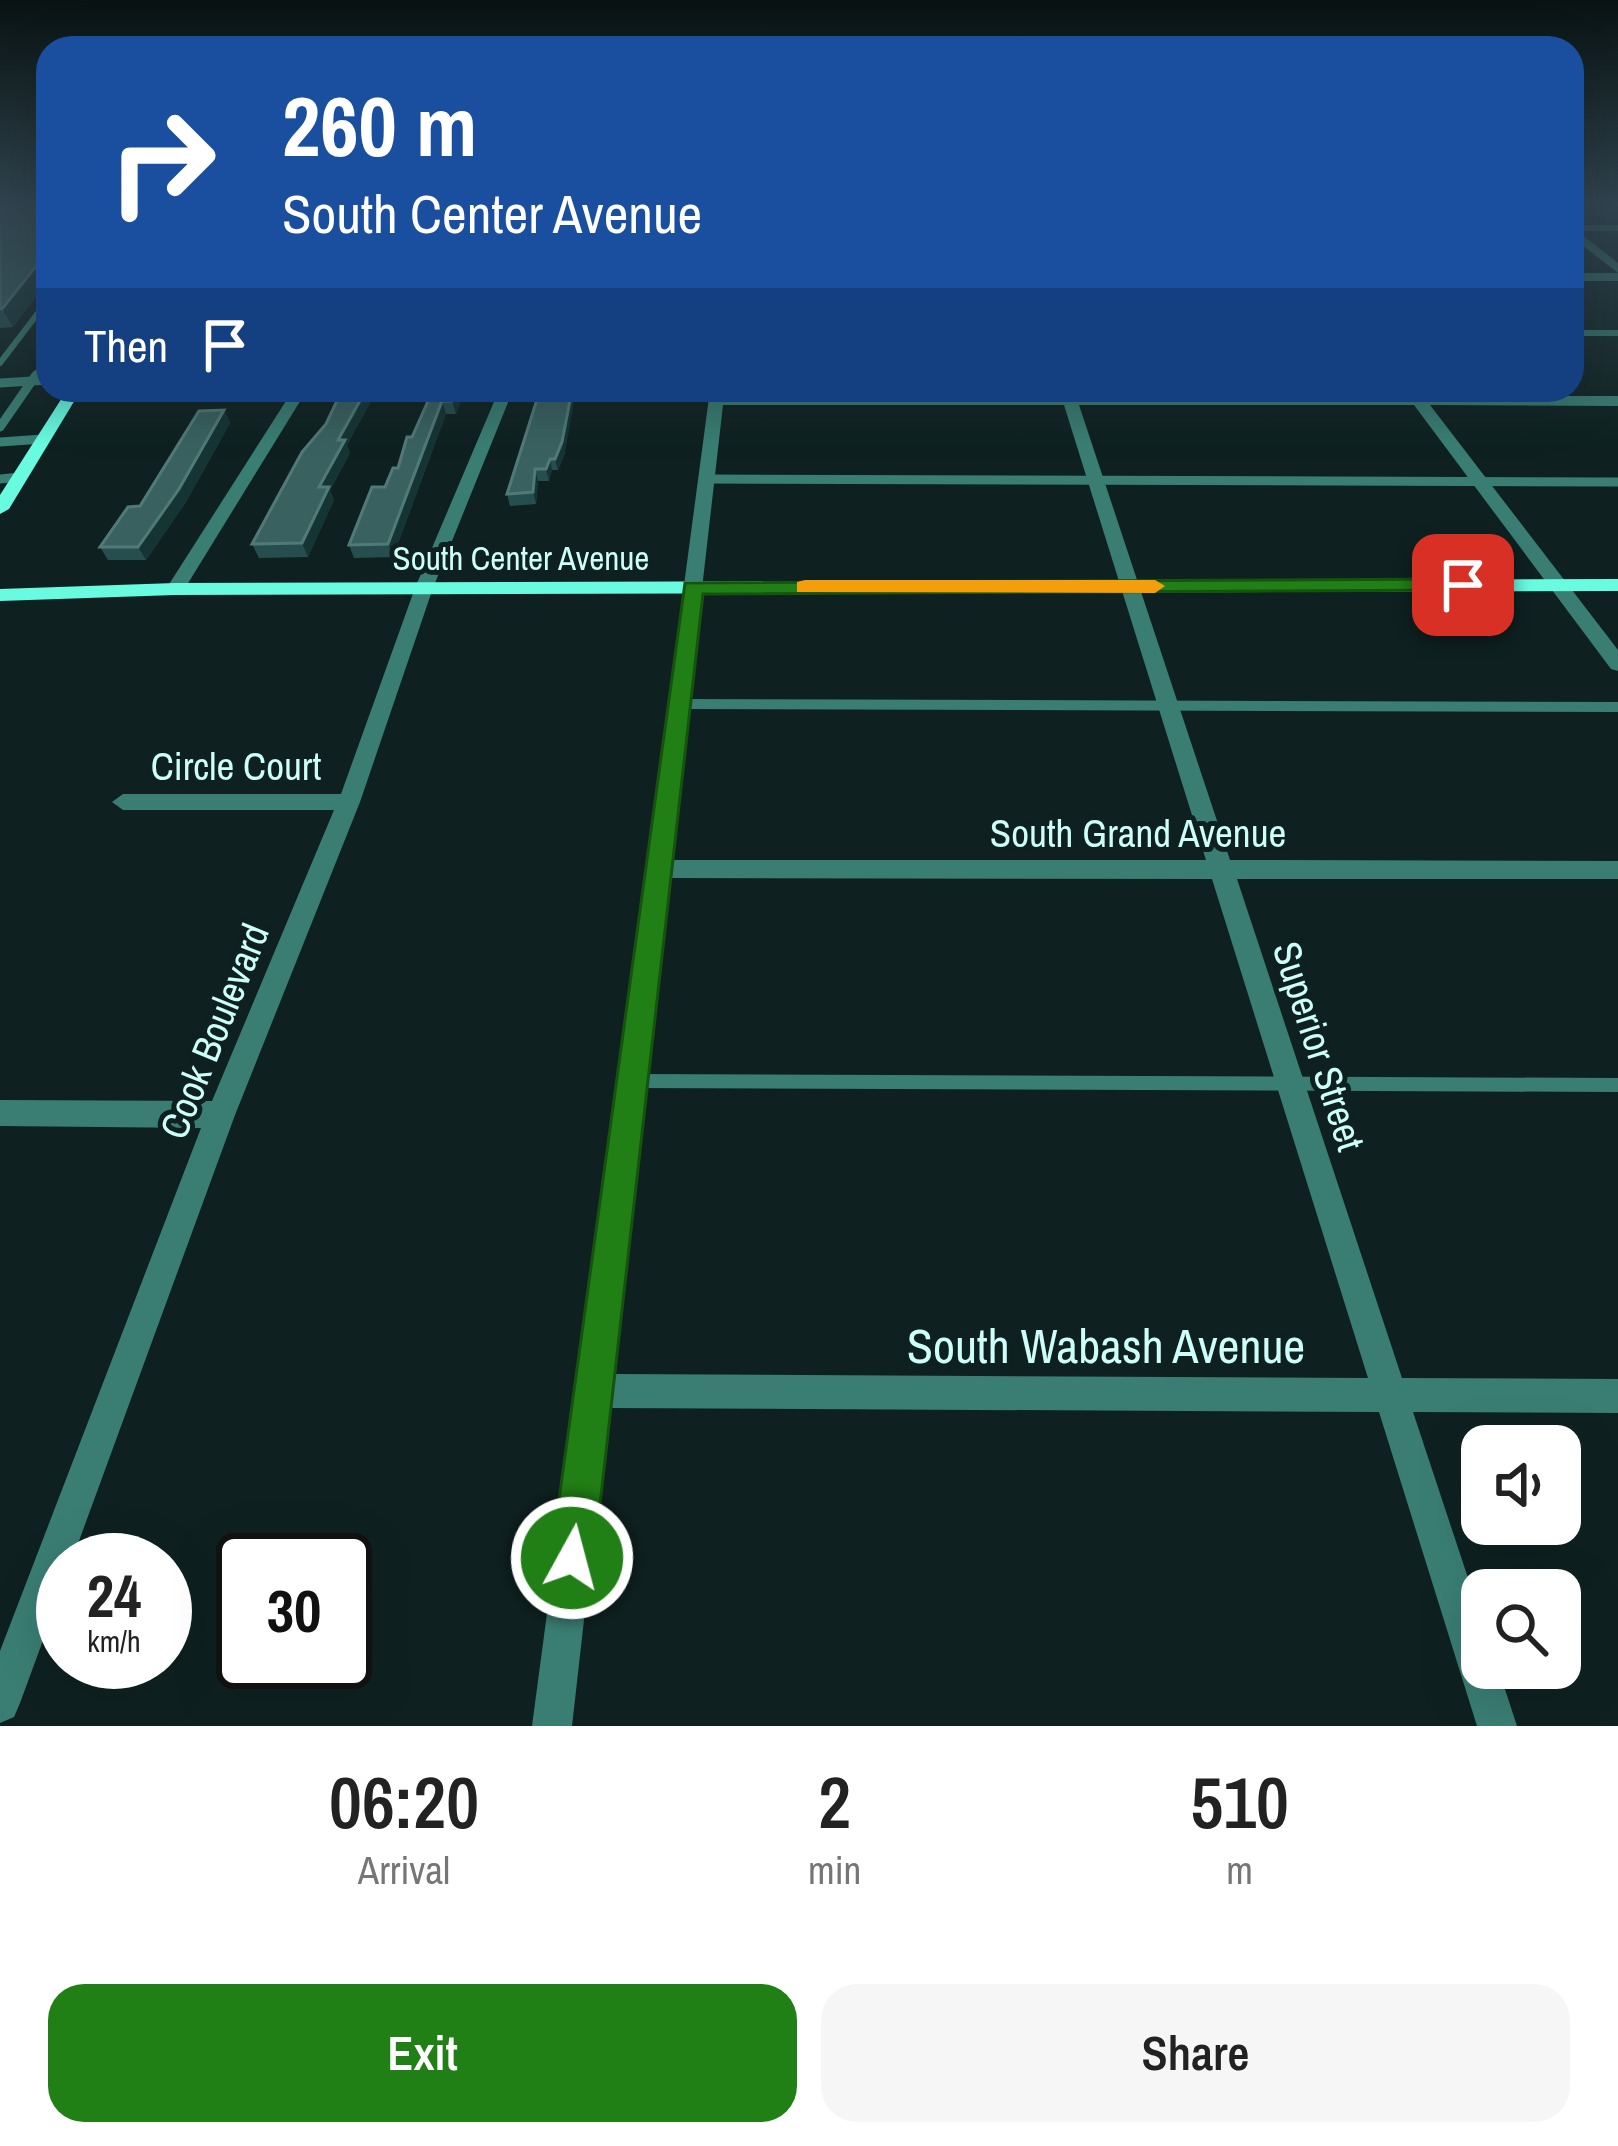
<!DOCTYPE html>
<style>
body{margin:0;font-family:"Archivo Narrow",sans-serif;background:#f6f6f6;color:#222;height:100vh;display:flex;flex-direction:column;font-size:45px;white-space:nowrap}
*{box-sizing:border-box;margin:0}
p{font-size:39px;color:#767676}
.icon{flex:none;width:66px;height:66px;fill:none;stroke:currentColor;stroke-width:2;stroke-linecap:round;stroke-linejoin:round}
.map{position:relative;height:1726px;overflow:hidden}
.sheet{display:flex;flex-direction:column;background:#fff;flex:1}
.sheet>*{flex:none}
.guide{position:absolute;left:36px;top:36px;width:1548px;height:366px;border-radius:36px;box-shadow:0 12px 48px #0002;background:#1a4fa0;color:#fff;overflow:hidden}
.buttons{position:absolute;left:1461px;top:1425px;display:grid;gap:24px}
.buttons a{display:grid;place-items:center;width:120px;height:120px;border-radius:24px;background:#fff;box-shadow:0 12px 48px #0002;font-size:60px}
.speed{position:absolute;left:36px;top:1533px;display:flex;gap:24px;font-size:60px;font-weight:700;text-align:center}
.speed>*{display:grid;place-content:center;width:156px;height:156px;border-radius:50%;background:#fff;box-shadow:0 12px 48px #0002;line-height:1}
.speed small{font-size:30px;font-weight:400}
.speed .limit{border:6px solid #111;border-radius:18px;background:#fff;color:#111}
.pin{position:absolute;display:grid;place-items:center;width:102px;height:102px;color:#fff;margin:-51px;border-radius:24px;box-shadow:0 6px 18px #0006}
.me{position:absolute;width:132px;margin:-66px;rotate:7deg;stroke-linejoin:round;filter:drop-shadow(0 0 9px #0008)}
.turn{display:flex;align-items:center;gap:42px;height:252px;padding:0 48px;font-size:54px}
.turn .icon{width:156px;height:156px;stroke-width:2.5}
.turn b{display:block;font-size:84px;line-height:102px}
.then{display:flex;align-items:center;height:114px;padding:0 48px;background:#0003;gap:24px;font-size:45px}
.eta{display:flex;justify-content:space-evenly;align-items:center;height:204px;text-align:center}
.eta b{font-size:72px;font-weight:600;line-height:84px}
.action{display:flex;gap:24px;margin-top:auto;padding:24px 48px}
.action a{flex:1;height:138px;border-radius:36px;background:#218015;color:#fff;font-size:48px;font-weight:600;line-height:138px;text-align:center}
.action a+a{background:#f6f6f6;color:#222}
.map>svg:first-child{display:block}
</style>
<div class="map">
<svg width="1618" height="1726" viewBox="0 0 1618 1726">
<rect width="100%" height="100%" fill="#0e2120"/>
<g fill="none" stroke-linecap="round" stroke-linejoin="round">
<g stroke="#3a7e73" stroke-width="6">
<polyline points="1572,228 1618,228"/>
<polyline points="1572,333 1618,333"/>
<polyline points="0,363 48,300"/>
<polyline points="34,378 48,357"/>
</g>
<g stroke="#3a7e73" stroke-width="9">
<polyline points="0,383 48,380"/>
<polyline points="0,427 36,375"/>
<polyline points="0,442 43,439"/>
<polyline points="0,479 20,477"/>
<polyline points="706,479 1618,482"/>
</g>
<polyline stroke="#3a7e73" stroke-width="10" points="679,704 1618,707"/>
<polyline stroke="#3a7e73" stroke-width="14" points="633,1081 1618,1085"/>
<g fill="#3a7e73" fill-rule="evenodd">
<polygon points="1572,227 1618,263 1618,273 1572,237"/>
<rect x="1572" y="273" width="46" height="8"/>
<polygon points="293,390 307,390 182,593 168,593 166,589"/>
<polygon points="499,390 513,390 433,588 360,802 235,1115 72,1560 63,1560 63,1586 20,1703 14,1717 0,1723 0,1651 201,1128 0,1126 0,1100 212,1101 334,810 123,810 112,802 123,794 341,794 415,588"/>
<path d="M 710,390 L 724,390 L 724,395 L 1061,396 L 1060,390 L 1074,390 L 1076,396 L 1407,396 L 1408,391 L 1415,390 L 1422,396 L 1618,396 L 1618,406 L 1430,405 L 1618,650 L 1618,671 L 1611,669 L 1414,405 L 1079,405 L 1230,860 L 1618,861 L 1618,879 L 1237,879 L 1402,1378 L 1618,1379 L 1618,1413 L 1413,1412 L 1482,1620 L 1482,1668 L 1498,1668 L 1517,1726 L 1477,1726 L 1379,1412 L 608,1408 L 572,1726 L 532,1726 ZM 723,405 L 1064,405 L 1206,860 L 671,860 ZM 669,878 L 1212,879 L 1368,1378 L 612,1374 Z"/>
</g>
<g fill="#68fbe0" fill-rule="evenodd">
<polygon points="67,390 81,390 9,509 0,514 0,495"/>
<polygon points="1618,579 1618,591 175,595 0,601 0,589 175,583"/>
</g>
</g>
<g fill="#274e4e">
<polygon points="0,204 48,204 48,280 13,327 0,328"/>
<polygon points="342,390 377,390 347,445 350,453 330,490 334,500 308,557 259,558 252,544 326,424"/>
<polygon points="433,390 465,390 456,414 446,414 393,557 354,558 349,545 398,468"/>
<polygon points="540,390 565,453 558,470 552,470 549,481 538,481 536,504 510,506 507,494"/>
<polygon points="224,410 230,423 186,502 146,560 108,560 100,547 140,506"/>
</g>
<g fill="#153434">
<polygon points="48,251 48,280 13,327 2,309"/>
<polygon points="366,390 377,390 347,445 350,453 330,490 334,500 308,557 302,543 319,487 338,440"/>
<polygon points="457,390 465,390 456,414 452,401"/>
<polygon points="572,390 576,390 565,453 558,470 555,459"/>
<polygon points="442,401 446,414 393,557 388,544"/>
<polygon points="224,410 230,423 186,502 146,560 138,547"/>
<polygon points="550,459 552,470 549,481 546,469"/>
<polygon points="535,469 538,481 536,504 533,492"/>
</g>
<g fill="#396160" stroke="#507a78" stroke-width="3">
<polygon points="0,204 48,204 48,251 2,309 0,309"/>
<polygon points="342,390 366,390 338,440 345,440 319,487 329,487 302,543 252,544 302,452 326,424"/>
<polygon points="433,390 457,390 452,401 442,401 388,544 349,545 372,487 385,487 393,468 398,468 407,437 412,437"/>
<polygon points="540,390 572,390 562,442 555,459 550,459 546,469 535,469 533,492 507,494"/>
<polygon points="224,410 179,489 138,547 100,547 128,507 140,506 199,411"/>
</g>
<linearGradient id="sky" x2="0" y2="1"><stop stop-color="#081212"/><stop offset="0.46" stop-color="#30434e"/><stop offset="1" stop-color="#30434e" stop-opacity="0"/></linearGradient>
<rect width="1618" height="445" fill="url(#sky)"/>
<polygon fill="#218015" stroke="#15530e" stroke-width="3" points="1463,579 1474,585 1471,590 703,594 594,1558 587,1573 572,1580 557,1573 551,1558 685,583"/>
<polygon fill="#f59e0b" points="805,580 1155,580 1165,586 1155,593 797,592 797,582"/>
<g text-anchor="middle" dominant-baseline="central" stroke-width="10" stroke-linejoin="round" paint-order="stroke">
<g font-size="33" fill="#cefef9" stroke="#0e2120">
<text x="521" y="558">South Center Avenue</text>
</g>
<g font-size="39" fill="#cefef9" stroke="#0e2120">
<text x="236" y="766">Circle Court</text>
<text x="1138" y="833">South Grand Avenue</text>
<text transform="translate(214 1031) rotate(-68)">Cook Boulevard</text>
<text transform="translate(1319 1046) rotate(72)">Superior Street</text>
</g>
<g font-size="48" fill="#cefef9" stroke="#0e2120">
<text x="1106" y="1345">South Wabash Avenue</text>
</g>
</g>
</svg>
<div class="buttons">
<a><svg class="icon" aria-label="sound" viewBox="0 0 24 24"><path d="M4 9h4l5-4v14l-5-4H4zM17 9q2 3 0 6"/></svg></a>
<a><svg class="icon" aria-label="search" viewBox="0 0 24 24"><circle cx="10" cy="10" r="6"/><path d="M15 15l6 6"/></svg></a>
</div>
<div class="speed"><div>24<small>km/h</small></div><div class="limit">30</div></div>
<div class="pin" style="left:1463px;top:585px;background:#d93025"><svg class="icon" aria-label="arrive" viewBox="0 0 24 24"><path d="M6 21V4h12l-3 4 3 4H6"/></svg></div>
<svg class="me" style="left:572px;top:1558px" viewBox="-20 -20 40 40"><circle r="17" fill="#218015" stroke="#fff" stroke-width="3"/><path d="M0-11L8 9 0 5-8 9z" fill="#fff"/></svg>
<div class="guide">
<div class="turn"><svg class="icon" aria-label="right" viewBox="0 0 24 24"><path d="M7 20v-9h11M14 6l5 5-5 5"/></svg><div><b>260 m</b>South Center Avenue</div></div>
<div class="then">Then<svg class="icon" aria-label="arrive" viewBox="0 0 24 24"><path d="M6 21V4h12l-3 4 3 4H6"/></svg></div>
</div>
</div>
<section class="sheet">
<div class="eta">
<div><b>06:20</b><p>Arrival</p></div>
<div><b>2</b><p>min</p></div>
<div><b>510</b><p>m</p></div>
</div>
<div class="action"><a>Exit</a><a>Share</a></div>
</section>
